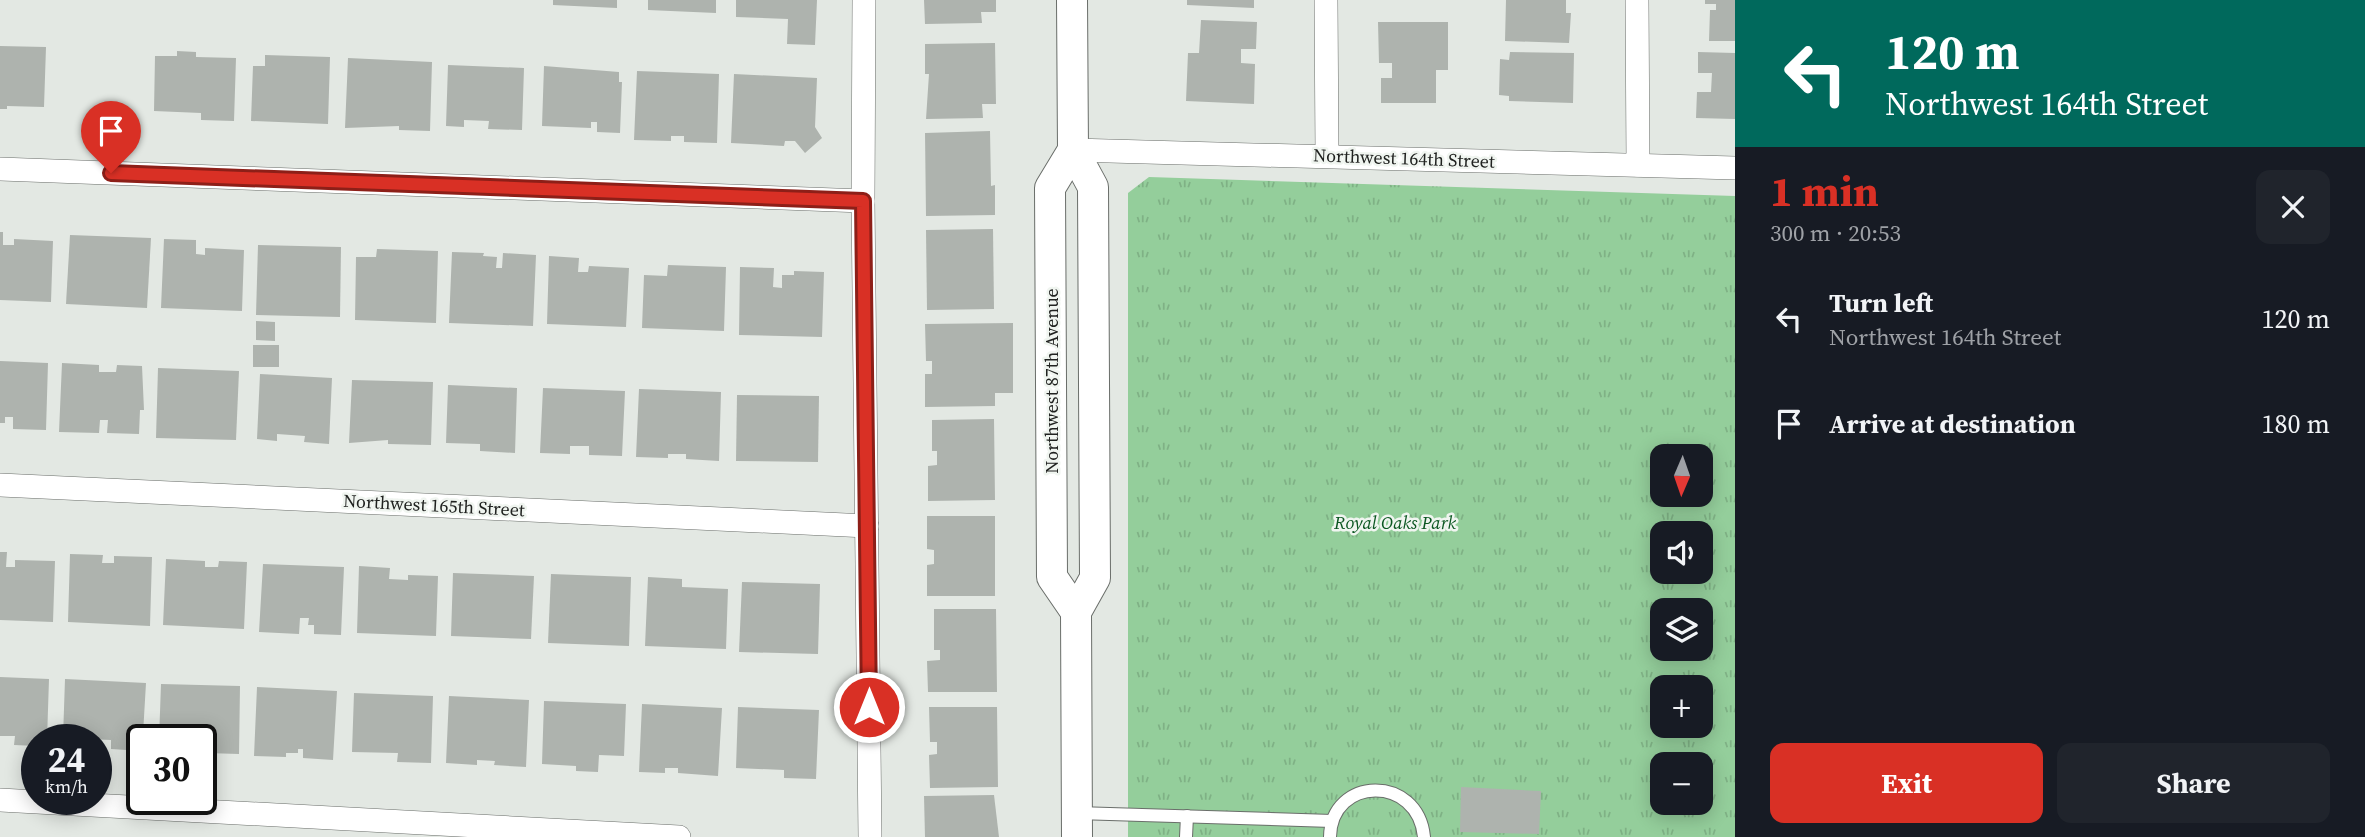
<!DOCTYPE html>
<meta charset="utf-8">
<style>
body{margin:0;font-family:"Source Serif 4",serif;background:#20242c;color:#f1f3f6;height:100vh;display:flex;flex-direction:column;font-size:26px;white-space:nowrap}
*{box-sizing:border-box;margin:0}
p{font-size:23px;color:#9ea1a6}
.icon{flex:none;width:38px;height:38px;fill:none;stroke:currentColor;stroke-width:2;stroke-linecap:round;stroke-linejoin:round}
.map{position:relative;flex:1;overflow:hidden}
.details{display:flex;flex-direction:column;background:#171b24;width:630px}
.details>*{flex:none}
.banner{background:#00695c;color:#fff;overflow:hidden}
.needle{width:46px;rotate:182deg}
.fabs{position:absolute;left:1650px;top:444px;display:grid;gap:14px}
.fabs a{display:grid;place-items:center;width:63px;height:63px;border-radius:14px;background:#171b24;box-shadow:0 4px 18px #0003;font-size:35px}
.speed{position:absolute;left:21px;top:724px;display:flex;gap:14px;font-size:35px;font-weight:700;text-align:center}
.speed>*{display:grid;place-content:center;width:91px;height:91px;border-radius:50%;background:#171b24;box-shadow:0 4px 18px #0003;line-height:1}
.speed small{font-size:18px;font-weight:400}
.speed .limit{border:4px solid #111;border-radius:10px;background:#fff;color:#111}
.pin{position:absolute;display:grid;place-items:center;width:60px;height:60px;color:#fff;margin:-72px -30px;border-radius:50% 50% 50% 0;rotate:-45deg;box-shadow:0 0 7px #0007}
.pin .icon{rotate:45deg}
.me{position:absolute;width:77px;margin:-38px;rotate:0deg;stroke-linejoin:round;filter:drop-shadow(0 0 5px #0008)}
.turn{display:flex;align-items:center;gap:24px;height:147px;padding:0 35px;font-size:32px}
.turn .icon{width:91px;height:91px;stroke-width:2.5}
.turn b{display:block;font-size:49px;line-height:60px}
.round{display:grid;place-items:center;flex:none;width:74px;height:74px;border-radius:14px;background:#20242c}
.summary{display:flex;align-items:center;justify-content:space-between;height:119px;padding:0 35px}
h1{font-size:42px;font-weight:700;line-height:52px;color:#d93025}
.action{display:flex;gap:14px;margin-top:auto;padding:14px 35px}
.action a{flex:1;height:80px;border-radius:14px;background:#d93025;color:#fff;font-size:28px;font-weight:700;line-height:80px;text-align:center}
.action a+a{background:#20242c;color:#f1f3f6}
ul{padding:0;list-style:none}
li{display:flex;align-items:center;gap:21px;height:105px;padding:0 35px}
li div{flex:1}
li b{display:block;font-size:26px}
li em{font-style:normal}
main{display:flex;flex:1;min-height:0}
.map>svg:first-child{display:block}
</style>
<main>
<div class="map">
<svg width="1735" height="837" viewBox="0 0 1735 837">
<defs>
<pattern id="grass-tufts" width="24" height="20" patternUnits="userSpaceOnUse" patternTransform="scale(1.75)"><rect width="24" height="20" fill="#94ce9b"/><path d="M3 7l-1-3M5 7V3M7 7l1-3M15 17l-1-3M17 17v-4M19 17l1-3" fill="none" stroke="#7fb185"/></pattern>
</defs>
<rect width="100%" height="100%" fill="#e3e8e3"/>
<path fill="url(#grass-tufts)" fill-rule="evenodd" d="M 1149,177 L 1735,196 L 1735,837 L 1128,837 L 1128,193 ZM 1662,457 L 1701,457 L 1701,495 L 1662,495 ZM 1662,534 L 1701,534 L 1701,572 L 1662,572 ZM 1662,611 L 1701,611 L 1701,649 L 1662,649 ZM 1662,688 L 1701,688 L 1701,726 L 1662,726 ZM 1662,765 L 1701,765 L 1701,803 L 1662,803 Z"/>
<g fill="#aeb3ae">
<polygon points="553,0 617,0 617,8 553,5"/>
<polygon points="648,0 716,0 716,13 648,10"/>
<polygon points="736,0 817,0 815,45 787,44 788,19 736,17"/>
<polygon points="924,0 996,0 996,12 981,12 982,23 925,24"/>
<polygon points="1187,0 1254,0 1254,8 1187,5"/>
<polygon points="1506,0 1566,0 1566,13 1571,13 1569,43 1505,41"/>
<polygon points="1705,0 1735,0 1735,41 1709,41 1710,10 1716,10 1716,4 1705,4"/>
<polygon points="1201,20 1257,22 1256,49 1241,49 1241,63 1255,64 1254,104 1186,101 1188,53 1199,53"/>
<polygon points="1378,22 1448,22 1448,70 1436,70 1436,103 1381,103 1381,78 1392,78 1392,63 1379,63"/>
<polygon points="995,43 996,104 982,104 983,118 926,119 929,74 925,74 925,44"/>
<polygon points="0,46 46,47 44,107 7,106 7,109 0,109"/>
<polygon points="177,51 196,52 196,57 236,58 234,121 201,120 201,113 154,111 155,56 177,56"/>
<polygon points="1510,52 1574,53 1573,103 1509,101 1509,96 1499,95 1500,59 1509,60"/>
<polygon points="1698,52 1735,53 1735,119 1696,118 1697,92 1711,92 1712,73 1698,73"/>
<polygon points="265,55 330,57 328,124 251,121 253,66 265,66"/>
<polygon points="348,58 432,62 430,131 399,130 399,126 345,128"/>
<polygon points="448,65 524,68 522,130 488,129 489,121 464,120 464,127 446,126"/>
<polygon points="544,66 619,72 619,82 622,82 620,133 597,132 597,122 591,122 591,128 542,126"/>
<polygon points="637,71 719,74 717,143 684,142 684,136 671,136 671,141 634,140"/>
<polygon points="734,74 817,78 815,127 822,138 805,153 795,141 785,141 784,146 731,143"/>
<polygon points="990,131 991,186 995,185 995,215 926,216 925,133"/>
<polygon points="993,229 994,309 927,310 926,230"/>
<polygon points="0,232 3,232 3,245 14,245 14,239 53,241 51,302 0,300"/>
<polygon points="70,235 151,238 147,308 66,304"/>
<polygon points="164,239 196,240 196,254 205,255 205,248 244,250 242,311 161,308"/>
<polygon points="258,245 341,247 340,317 256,315"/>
<polygon points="377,249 438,251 436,323 355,320 356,257 376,257"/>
<polygon points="452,252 484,253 483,256 497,257 496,268 502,268 503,253 536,255 533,326 449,323"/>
<polygon points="549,256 579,258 578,272 588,272 589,266 629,268 626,327 547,324"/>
<polygon points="668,265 726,267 724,331 642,328 644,275 667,276"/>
<polygon points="740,267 774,268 773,287 782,288 782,275 794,275 794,271 824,272 822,337 739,335"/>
<polygon points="256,321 275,322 275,341 256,340"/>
<polygon points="1013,323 1013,393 995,393 995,406 925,407 925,374 932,374 932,361 926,361 925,324"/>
<rect x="253" y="345" width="26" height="22"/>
<polygon points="0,361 48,363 46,430 13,429 13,417 5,417 5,423 0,423"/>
<polygon points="62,363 99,365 99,372 116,372 117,365 142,366 144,410 140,410 139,434 107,433 108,420 100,420 99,433 59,432"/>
<polygon points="158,368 239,371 236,440 156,438"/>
<polygon points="260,374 332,378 329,444 304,442 305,436 277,434 277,441 257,439"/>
<polygon points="352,380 433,382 431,445 388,444 388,440 349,443"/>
<polygon points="448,385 517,388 515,453 480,451 480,444 446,443"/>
<polygon points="543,388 625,391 622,456 589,455 589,446 570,446 570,454 540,453"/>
<polygon points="639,389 721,392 719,461 686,459 686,454 668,454 668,458 636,457"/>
<polygon points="737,395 819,396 818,462 736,461"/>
<polygon points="994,419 995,500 928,501 928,466 937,465 937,451 932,451 932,420"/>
<polygon points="927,516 995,516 995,596 927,596 927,565 934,564 934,550 927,549"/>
<polygon points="0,552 7,552 6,567 15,567 15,560 55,561 53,622 0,620"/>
<polygon points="70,554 103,555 102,563 114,563 114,556 152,557 150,626 68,622"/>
<polygon points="166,559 205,561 205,567 218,567 219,561 247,562 244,629 163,625"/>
<polygon points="263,564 344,567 341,635 314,634 314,625 308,625 309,618 300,618 299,634 259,632"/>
<polygon points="359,566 390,568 389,579 408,580 408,575 438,576 436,636 357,633"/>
<polygon points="453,573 534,576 531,639 451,636"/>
<polygon points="551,574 631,577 629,646 548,643"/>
<polygon points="648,577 682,579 682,587 728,589 726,649 645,646"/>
<polygon points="742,582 820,584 818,654 739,652"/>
<polygon points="934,609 996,609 997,692 928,692 927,661 940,660 940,650 934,650"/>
<polygon points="0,677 49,679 47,740 37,740 37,746 14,745 15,736 0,736"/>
<polygon points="65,679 146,683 142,751 111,749 111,740 63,738"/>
<polygon points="161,684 240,686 239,754 206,753 207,745 201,744 201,740 159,740"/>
<polygon points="257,687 337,691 333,760 303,758 303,749 298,749 298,753 286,753 286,757 254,756"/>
<polygon points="354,693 433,696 431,763 397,762 398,753 352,752"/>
<polygon points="449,696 529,700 526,767 494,765 495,761 477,760 477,765 446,763"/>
<polygon points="544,701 626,704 624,756 599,755 598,772 576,771 576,766 542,764"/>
<polygon points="642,704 722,708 718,776 678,773 678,768 665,768 665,773 639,772"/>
<polygon points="738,707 819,710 816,779 784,778 784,770 736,768"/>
<polygon points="929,707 997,707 998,787 930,788 929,755 937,754 937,742 930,742"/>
<polygon points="1461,787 1541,791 1539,834 1460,832"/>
<polygon points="994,795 999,837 925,837 924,796"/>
</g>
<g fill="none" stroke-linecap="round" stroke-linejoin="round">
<defs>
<g id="service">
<polyline points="1077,813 1332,821"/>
<polyline points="1186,837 1187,816"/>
<path d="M 1330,837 C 1331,776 1418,774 1424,837"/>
</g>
<g id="minor">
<polyline points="864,0 863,201 870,837"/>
<polyline points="1326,0 1327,155"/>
<polyline points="1637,0 1638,165"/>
<polyline points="1073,150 1735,168"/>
<polyline points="0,169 863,201"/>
<polyline points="0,485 867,526"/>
<polyline points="0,800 679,837"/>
</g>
<g id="tertiary">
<polyline points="1072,0 1073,150 1093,187 1095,578 1076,612 1077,837"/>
<polyline points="1073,150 1050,188 1052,577 1076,612"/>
</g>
</defs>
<use href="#service" stroke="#6a6e6a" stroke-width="14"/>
<use href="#minor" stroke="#6a6e6a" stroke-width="24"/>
<use href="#tertiary" stroke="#6a6e6a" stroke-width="32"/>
<use href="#service" stroke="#fff" stroke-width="12"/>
<use href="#minor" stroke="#fff" stroke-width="23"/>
<use href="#tertiary" stroke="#fff" stroke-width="30"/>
</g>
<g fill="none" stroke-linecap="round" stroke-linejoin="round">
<defs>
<polyline id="route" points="111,173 863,201 869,707"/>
</defs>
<use href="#route" stroke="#8d1f18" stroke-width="18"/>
<use href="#route" stroke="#d93025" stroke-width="12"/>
</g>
<g text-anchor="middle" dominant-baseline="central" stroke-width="5" stroke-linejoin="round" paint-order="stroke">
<g font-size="18" fill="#202220" stroke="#f0f5f0">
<text transform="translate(1404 158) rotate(2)">Northwest 164th Street</text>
<text transform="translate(1051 381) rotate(-90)">Northwest 87th Avenue</text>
<text transform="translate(434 505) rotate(3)">Northwest 165th Street</text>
</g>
<g font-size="18" font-style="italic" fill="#0b5721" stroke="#f0f5f0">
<text x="1395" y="522">Royal Oaks Park</text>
</g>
</g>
</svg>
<div class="fabs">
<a><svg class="needle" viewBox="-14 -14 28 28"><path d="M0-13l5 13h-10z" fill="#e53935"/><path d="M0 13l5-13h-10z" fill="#9ea1a6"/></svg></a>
<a><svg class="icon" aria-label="sound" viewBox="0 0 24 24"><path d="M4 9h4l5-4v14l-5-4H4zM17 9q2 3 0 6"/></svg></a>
<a><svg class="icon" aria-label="layers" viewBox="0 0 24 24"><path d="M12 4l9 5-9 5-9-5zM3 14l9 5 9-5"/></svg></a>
<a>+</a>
<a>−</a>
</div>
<div class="speed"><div>24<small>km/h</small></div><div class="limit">30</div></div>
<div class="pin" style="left:111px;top:173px;background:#d93025"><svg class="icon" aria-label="arrive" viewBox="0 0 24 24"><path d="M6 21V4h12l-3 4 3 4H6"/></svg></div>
<svg class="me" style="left:869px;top:707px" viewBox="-20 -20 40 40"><circle r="17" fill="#d93025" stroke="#fff" stroke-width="3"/><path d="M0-11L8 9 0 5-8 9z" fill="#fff"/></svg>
</div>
<section class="details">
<div class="banner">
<div class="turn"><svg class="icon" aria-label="left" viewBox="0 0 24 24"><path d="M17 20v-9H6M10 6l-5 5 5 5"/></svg><div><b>120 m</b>Northwest 164th Street</div></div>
</div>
<div class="summary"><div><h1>1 min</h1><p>300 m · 20:53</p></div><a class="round"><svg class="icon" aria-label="close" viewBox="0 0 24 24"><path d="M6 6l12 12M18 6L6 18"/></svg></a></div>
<ul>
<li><svg class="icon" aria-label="left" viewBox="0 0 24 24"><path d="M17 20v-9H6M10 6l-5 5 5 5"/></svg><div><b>Turn left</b><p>Northwest 164th Street</p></div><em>120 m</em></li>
<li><svg class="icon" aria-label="arrive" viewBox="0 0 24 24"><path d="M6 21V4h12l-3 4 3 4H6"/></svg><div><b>Arrive at destination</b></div><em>180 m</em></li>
</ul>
<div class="action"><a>Exit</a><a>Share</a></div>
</section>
</main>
